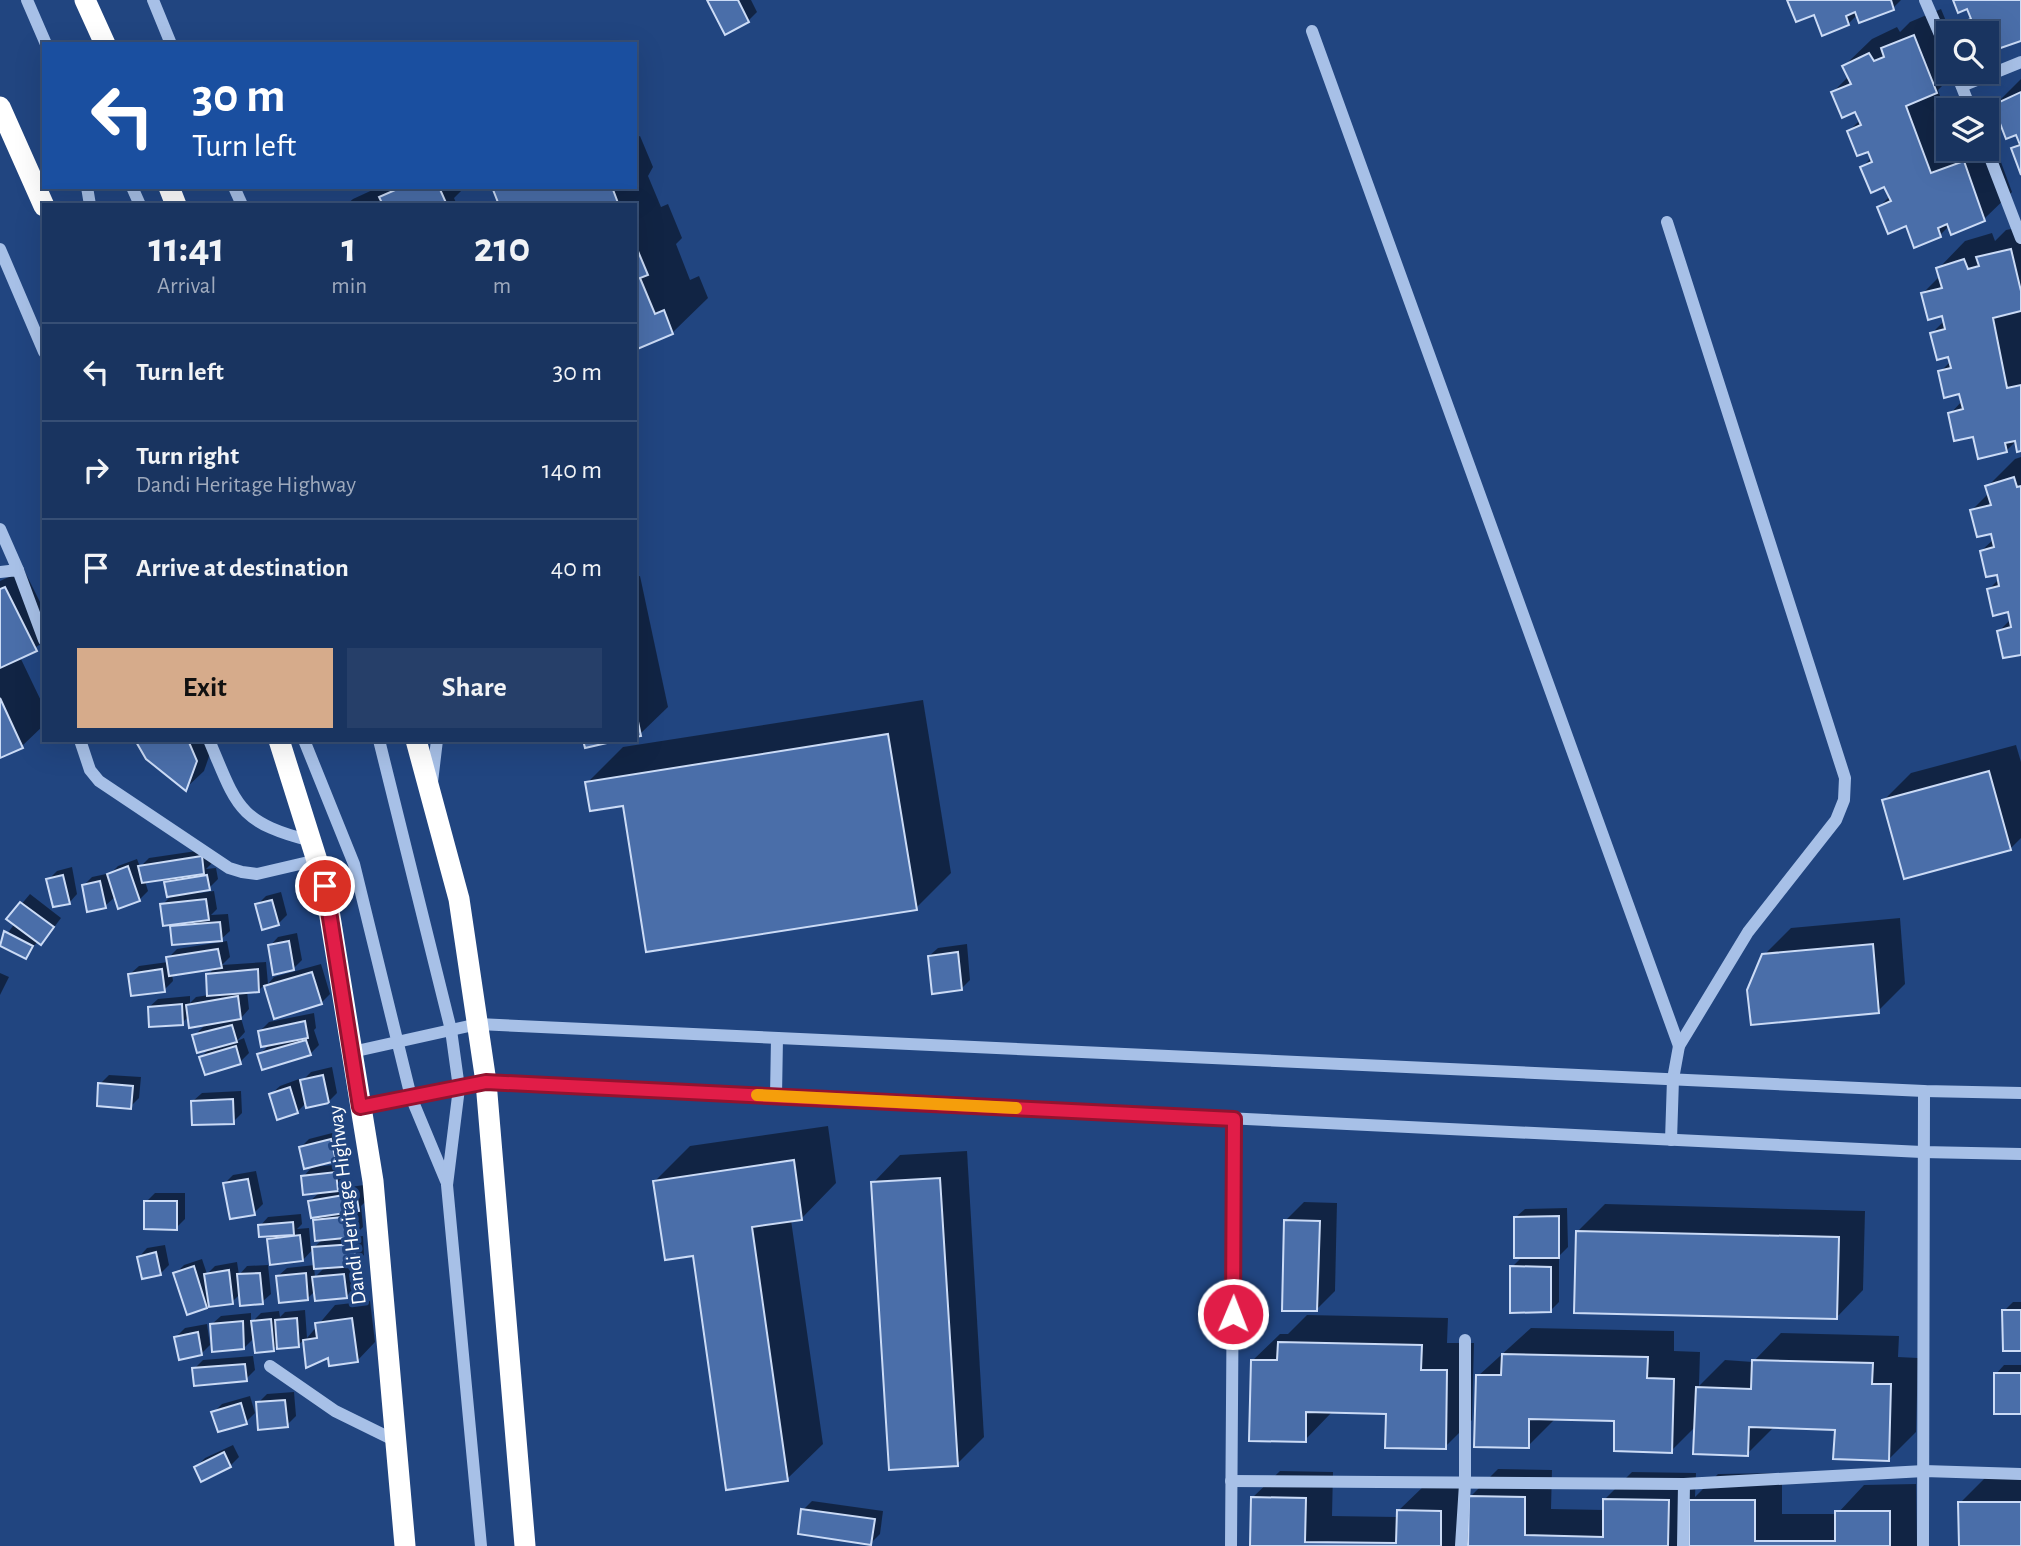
<!DOCTYPE html>
<style>
body{margin:0;font-family:"Alegreya Sans",sans-serif;background:#263f69;color:#f1f3f6;height:100vh;display:flex;flex-direction:column;font-size:26px;white-space:nowrap}
*{box-sizing:border-box;margin:0}
p{font-size:23px;color:#9faabd}
.icon{flex:none;width:38px;height:38px;fill:none;stroke:currentColor;stroke-width:2;stroke-linecap:round;stroke-linejoin:round}
.map{position:relative;flex:1;overflow:hidden}
.panel{position:absolute;left:42px;top:203px;width:595px;height:539px;display:flex;flex-direction:column;background:#193460;border-radius:0px;box-shadow:0 7px 28px #0002,0 0 0 2px #374f75}
.panel>*{flex:none}
.top-card{position:absolute;left:42px;top:42px;width:595px;height:147px;border-radius:0px;box-shadow:0 7px 28px #0002,0 0 0 2px #374f75;background:#1a4fa0;color:#fff;overflow:hidden}
.buttons{position:absolute;left:1936px;top:21px;display:grid;gap:14px}
.buttons a{display:grid;place-items:center;width:63px;height:63px;border-radius:0px;background:#193460;box-shadow:0 7px 28px #0002,0 0 0 2px #374f75;font-size:35px}
.pin{position:absolute;display:grid;place-items:center;width:60px;height:60px;color:#fff;margin:-30px;border:4px solid #fff;border-radius:50%;box-shadow:0 2px 7px #0007}
.me{position:absolute;width:77px;margin:-38px;rotate:1deg;stroke-linejoin:round;filter:drop-shadow(0 0 5px #0008)}
.turn{display:flex;align-items:center;gap:24px;height:147px;padding:0 35px;font-size:32px}
.turn .icon{width:91px;height:91px;stroke-width:2.5}
.turn b{display:block;font-size:49px;line-height:60px}
.eta{display:flex;justify-content:space-evenly;align-items:center;height:119px;text-align:center}
.eta b{font-size:42px;font-weight:600;line-height:49px}
.action{display:flex;gap:14px;margin-top:auto;padding:14px 35px}
.action a{flex:1;height:80px;border-radius:0px;background:#d6ab8b;color:#111;font-size:28px;font-weight:600;line-height:80px;text-align:center}
.action a+a{background:#263f69;color:#f1f3f6}
ul{padding:0;list-style:none}
li{display:flex;align-items:center;gap:21px;height:98px;padding:0 35px;border-top:2px solid #374f75}
li div{flex:1}
li b{display:block;font-size:26px}
li em{font-style:normal}
.map>svg:first-child{display:block}
</style>
<div class="map">
<svg width="2021" height="1546" viewBox="0 0 2021 1546">
<rect width="100%" height="100%" fill="#214580"/>
<g fill="#0007" fill-rule="evenodd">
<polygon points="709,0 751,0 757,12 748,21 726,33"/>
<polygon points="1789,0 1901,0 1893,8 1858,14 1848,24"/>
<polygon points="1941,9 1951,33 1948,33 1948,72 1956,72 1938,90 1948,119 1948,149 1986,149 1986,137 1991,135 2012,192 1984,219 1952,232 1949,226 1940,235 1879,207 1890,196 1885,185 1862,167 1872,157 1869,150 1849,131 1860,120 1856,110 1833,92 1849,76 1844,66 1872,39 1897,27 1900,32 1910,22"/>
<polygon points="2021,79 2021,170 2013,148 2021,141 1995,105"/>
<polygon points="640,136 653,167 648,176 661,207 668,204 682,238 676,244 690,280 699,276 708,298 672,333 635,348 635,205 501,205 494,187 635,187 635,138"/>
<polygon points="379,187 465,187 454,198 457,205 346,205 353,199"/>
<polygon points="2021,227 2021,449 2017,440 2006,451 1975,435 1950,414 1962,401 1960,392 1940,372 1951,361 1932,333 1945,320 1943,314 1923,293 1940,276 1938,269 1965,241 1992,233 1995,241 2006,230"/>
<polygon points="2021,457 2021,653 1999,631 2011,619 2009,610 1989,589 2000,578 1981,551 1994,539 1992,532 1972,510 1989,493 1987,487 2015,459"/>
<polygon points="24,570 44,610 44,642 20,657 44,707 44,725 22,746 0,756 0,581"/>
<polygon points="640,576 668,707 640,734 635,735 635,577"/>
<polygon points="923,700 951,873 916,908 587,783 623,747"/>
<polygon points="137,740 214,740 214,742 204,771 186,788"/>
<polygon points="2016,745 2021,762 2021,838 2010,849 1884,800 1911,773"/>
<polygon points="210,849 212,863 206,869 216,868 218,879 209,888 200,890 200,893 214,891 217,909 211,915 228,914 230,931 218,942 218,940 172,927 177,922 162,905 173,894 166,883 172,877 145,881 148,891 139,900 116,896 105,906 84,885 92,877 111,873 118,866 137,859 140,867 149,858"/>
<polygon points="72,867 77,894 69,903 48,880 57,871"/>
<polygon points="281,892 287,915 278,924 257,905 266,896"/>
<polygon points="30,894 61,918 49,934 41,943 38,941 25,957 0,944 15,923 9,919"/>
<polygon points="1900,918 1905,984 1878,1011 1764,955 1791,928"/>
<polygon points="297,933 302,960 293,969 270,946 278,937"/>
<polygon points="227,941 230,957 222,965 266,962 268,984 274,977 321,964 330,994 321,1003 275,1016 265,984 259,990 247,991 249,1009 241,1018 245,1032 237,1041 244,1038 249,1053 240,1062 201,1057 211,1047 194,1036 207,1023 189,1016 182,1023 149,1007 158,999 190,996 190,1003 196,997 209,995 208,975 215,967 172,974 173,981 164,990 130,974 139,966 168,962 168,958 177,949"/>
<polygon points="967,944 970,980 961,989 929,956 938,948"/>
<polygon points="0,973 9,977 0,995"/>
<polygon points="314,1013 316,1028 314,1030 319,1045 310,1054 259,1055 270,1044 260,1031 269,1022"/>
<polygon points="332,1067 337,1093 328,1102 307,1102 297,1112 271,1094 280,1086 299,1079 300,1083 311,1072"/>
<polygon points="109,1075 141,1077 139,1098 130,1107 100,1084"/>
<polygon points="241,1091 242,1113 233,1122 193,1101 202,1093"/>
<polygon points="828,1126 836,1183 801,1219 791,1220 823,1444 787,1479 694,1254 655,1181 690,1146"/>
<polygon points="340,1131 344,1151 336,1160 301,1147 309,1139"/>
<polygon points="967,1151 984,1437 957,1464 873,1183 900,1155"/>
<path d="M 344,1164 L 346,1180 L 337,1189 L 364,1185 L 367,1200 L 361,1206 L 363,1227 L 353,1237 L 363,1236 L 364,1255 L 352,1265 L 355,1288 L 346,1297 L 315,1291 L 307,1299 L 278,1276 L 287,1268 L 315,1265 L 314,1248 L 303,1260 L 269,1240 L 275,1234 L 260,1226 L 268,1217 L 301,1214 L 302,1224 L 297,1229 L 309,1228 L 311,1250 L 323,1239 L 315,1221 L 320,1215 L 310,1201 L 320,1192 L 303,1177 L 312,1167 ZM 326,1266 L 315,1277 L 314,1267 Z"/>
<polygon points="256,1171 263,1204 254,1213 224,1184 233,1175"/>
<polygon points="155,1193 185,1193 185,1219 176,1228 146,1202"/>
<polygon points="1304,1202 1337,1203 1335,1291 1317,1309 1286,1220"/>
<polygon points="1605,1204 1865,1211 1863,1290 1836,1318 1577,1232"/>
<polygon points="1567,1208 1568,1247 1556,1259 1559,1259 1559,1302 1550,1311 1512,1267 1523,1256 1516,1217 1525,1209"/>
<polygon points="165,1245 169,1265 160,1274 139,1257 147,1248"/>
<polygon points="202,1259 207,1274 215,1266 237,1262 239,1275 247,1266 268,1265 271,1294 262,1302 241,1293 232,1302 211,1302 206,1307 175,1274 184,1265"/>
<polygon points="370,1301 375,1342 357,1361 330,1356 308,1365 305,1339 298,1345 279,1344 273,1349 255,1337 244,1348 212,1324 221,1316 251,1313 251,1323 261,1313 279,1311 280,1317 285,1312 305,1310 307,1338 335,1305"/>
<polygon points="2013,1302 2021,1302 2021,1349 2004,1311"/>
<polygon points="1307,1315 1448,1318 1447,1343 1474,1343 1472,1420 1445,1447 1388,1412 1333,1411 1305,1440 1252,1361 1280,1334 1288,1334"/>
<polygon points="207,1324 210,1345 201,1354 176,1337 185,1328"/>
<polygon points="1531,1328 1674,1331 1674,1351 1700,1352 1699,1386 1725,1360 1753,1362 1781,1333 1899,1336 1898,1357 1918,1358 1916,1432 1888,1460 1836,1428 1775,1426 1747,1454 1696,1426 1671,1451 1616,1419 1555,1419 1528,1446 1478,1376"/>
<polygon points="253,1356 255,1370 246,1379 194,1369 203,1360"/>
<polygon points="2004,1365 2021,1365 2021,1412 1996,1374"/>
<polygon points="294,1392 296,1416 287,1425 258,1403 267,1394"/>
<polygon points="250,1396 255,1413 246,1422 213,1413 222,1404"/>
<polygon points="233,1445 239,1457 230,1466 196,1467 205,1458"/>
<polygon points="1498,1469 1552,1470 1551,1509 1605,1510 1605,1499 1632,1472 1696,1473 1695,1497 1718,1474 1782,1473 1782,1514 1837,1514 1864,1485 1916,1484 1917,1546 1470,1546 1470,1540 1464,1546 1252,1546 1252,1498 1280,1471 1333,1472 1332,1516 1398,1517 1398,1511 1426,1484 1468,1484 1467,1500"/>
<polygon points="2021,1475 2021,1546 1960,1546 1960,1503 1987,1476"/>
<polygon points="812,1501 883,1511 880,1534 871,1543 803,1510"/>
</g>
<g fill="#4a6ea9" stroke="#cbdbf6" stroke-width="2">
<polygon points="707,0 738,0 749,22 725,35"/>
<polygon points="1787,0 1891,0 1894,10 1859,23 1855,12 1846,16 1849,25 1822,36 1814,15 1796,22"/>
<polygon points="1953,0 2021,0 2021,41 1986,53 1986,33 1964,33 1960,23 1971,19 1967,9 1958,13"/>
<polygon points="1914,35 1937,93 1906,106 1931,173 1964,161 1985,221 1951,235 1947,224 1938,228 1941,237 1914,248 1906,226 1888,234 1877,207 1891,201 1884,187 1871,193 1860,167 1872,162 1868,152 1857,156 1847,131 1861,125 1855,112 1842,118 1831,92 1851,84 1842,66 1869,53 1874,61 1884,57 1881,48"/>
<polygon points="2021,92 2021,175 2011,148 2020,145 2016,135 2006,139 1993,105"/>
<polygon points="402,187 439,187 447,205 383,205 379,197"/>
<polygon points="492,187 612,187 618,203 499,205"/>
<polygon points="635,244 648,275 640,278 655,314 664,310 673,334 635,350"/>
<polygon points="2011,249 2021,291 2021,311 1993,318 2007,388 2021,385 2021,451 2017,452 2015,441 2005,443 2007,452 1978,459 1973,437 1954,441 1948,413 1963,409 1959,394 1944,398 1938,371 1951,368 1948,357 1937,360 1930,333 1945,329 1942,316 1928,320 1921,293 1942,288 1936,268 1964,259 1968,269 1979,266 1976,257"/>
<polygon points="2014,477 2017,487 2021,486 2021,655 2003,658 1997,631 2011,627 2008,612 1993,616 1987,589 1999,586 1997,575 1986,577 1980,551 1994,547 1991,534 1977,537 1970,510 1991,505 1985,486"/>
<polygon points="5,587 37,651 0,668 0,589"/>
<polygon points="0,698 23,748 0,758"/>
<polygon points="635,707 641,736 635,737"/>
<polygon points="888,734 917,910 646,952 623,806 590,811 585,782"/>
<polygon points="135,740 188,740 197,761 186,791 146,759"/>
<polygon points="583,740 620,740 585,748"/>
<polygon points="1989,771 2011,850 1904,879 1882,800"/>
<polygon points="202,856 204,874 142,883 138,866"/>
<polygon points="128,866 140,901 118,909 107,874"/>
<polygon points="63,875 70,904 53,907 46,879"/>
<polygon points="207,875 210,890 167,897 164,882"/>
<polygon points="100,881 106,908 87,912 82,885"/>
<polygon points="206,899 209,920 163,926 160,904"/>
<polygon points="272,900 279,925 262,930 255,904"/>
<polygon points="20,902 54,927 41,945 6,919"/>
<polygon points="220,922 222,941 172,945 170,926"/>
<polygon points="4,931 33,946 26,959 0,946"/>
<polygon points="289,941 294,970 273,975 268,945"/>
<polygon points="1873,944 1879,1013 1751,1025 1747,990 1762,954"/>
<polygon points="218,949 222,968 169,976 166,957"/>
<polygon points="958,952 962,990 932,994 928,956"/>
<polygon points="162,969 165,992 131,996 128,974"/>
<polygon points="258,969 259,992 207,996 206,974"/>
<polygon points="312,972 322,1004 274,1019 264,986"/>
<polygon points="238,996 241,1019 189,1028 186,1005"/>
<polygon points="182,1004 183,1025 149,1027 148,1007"/>
<polygon points="305,1021 308,1038 261,1047 258,1031"/>
<polygon points="232,1025 237,1042 197,1053 192,1035"/>
<polygon points="306,1040 311,1055 262,1070 257,1054"/>
<polygon points="236,1046 241,1064 205,1075 199,1057"/>
<polygon points="323,1075 329,1103 306,1108 300,1080"/>
<polygon points="98,1083 133,1086 131,1109 97,1106"/>
<polygon points="290,1087 298,1113 277,1120 269,1094"/>
<polygon points="233,1099 234,1124 192,1125 191,1101"/>
<polygon points="331,1139 336,1161 304,1169 299,1147"/>
<polygon points="794,1160 802,1220 752,1227 788,1481 726,1490 693,1256 665,1260 653,1181"/>
<polygon points="336,1172 338,1191 303,1195 301,1176"/>
<polygon points="940,1178 958,1466 889,1470 871,1182"/>
<polygon points="248,1179 255,1215 230,1219 223,1183"/>
<polygon points="356,1193 359,1211 311,1218 308,1201"/>
<polygon points="144,1201 177,1201 177,1230 144,1229"/>
<polygon points="353,1216 355,1237 315,1241 313,1220"/>
<polygon points="1559,1216 1559,1258 1514,1258 1514,1217"/>
<polygon points="1284,1220 1320,1221 1317,1311 1282,1311"/>
<polygon points="293,1222 294,1235 259,1237 258,1225"/>
<polygon points="1576,1231 1839,1237 1837,1319 1574,1313"/>
<polygon points="300,1235 303,1261 270,1265 267,1239"/>
<polygon points="354,1244 356,1266 314,1269 312,1247"/>
<polygon points="156,1252 161,1275 142,1279 137,1257"/>
<polygon points="194,1266 207,1308 187,1315 173,1273"/>
<polygon points="1510,1266 1551,1267 1551,1312 1510,1313"/>
<polygon points="229,1270 233,1304 209,1307 204,1274"/>
<polygon points="260,1273 263,1304 240,1306 237,1274"/>
<polygon points="306,1273 308,1300 279,1303 276,1276"/>
<polygon points="344,1274 347,1298 315,1301 312,1277"/>
<polygon points="2002,1310 2021,1310 2021,1351 2003,1351"/>
<polygon points="297,1318 299,1347 277,1349 275,1320"/>
<polygon points="352,1318 358,1362 329,1366 328,1358 306,1368 303,1340 317,1338 315,1323"/>
<polygon points="271,1319 274,1351 255,1353 251,1321"/>
<polygon points="243,1321 244,1349 212,1352 210,1324"/>
<polygon points="198,1332 202,1355 179,1360 174,1337"/>
<polygon points="1278,1342 1422,1345 1421,1370 1447,1370 1446,1449 1385,1448 1386,1414 1306,1412 1306,1442 1249,1441 1251,1360 1277,1360"/>
<polygon points="1502,1354 1648,1357 1647,1378 1674,1379 1672,1453 1614,1451 1614,1421 1529,1419 1529,1448 1474,1447 1476,1375 1501,1375"/>
<polygon points="1752,1360 1873,1363 1872,1384 1891,1384 1889,1461 1833,1459 1835,1430 1749,1427 1748,1456 1693,1454 1696,1387 1751,1389"/>
<polygon points="245,1364 247,1381 194,1386 192,1368"/>
<rect x="1994" y="1373" width="27" height="41"/>
<polygon points="285,1400 288,1427 258,1430 256,1402"/>
<polygon points="241,1403 247,1424 218,1432 211,1412"/>
<polygon points="224,1452 231,1467 201,1482 194,1467"/>
<polygon points="1469,1496 1525,1497 1525,1535 1603,1537 1603,1499 1669,1500 1668,1546 1468,1546"/>
<polygon points="1251,1497 1306,1498 1305,1542 1396,1543 1397,1510 1441,1511 1441,1546 1250,1546"/>
<polygon points="1689,1500 1755,1500 1755,1541 1835,1541 1835,1511 1890,1511 1890,1546 1689,1546"/>
<polygon points="1958,1502 2021,1502 2021,1546 1959,1546"/>
<polygon points="801,1509 875,1519 871,1545 798,1534"/>
</g>
<g fill="none" stroke-linecap="round" stroke-linejoin="round">
<g stroke="#a7c0e7" stroke-width="12">
<polyline points="27,0 46,44"/>
<polyline points="153,0 171,44"/>
<polyline points="1925,0 1948,53"/>
<polyline points="1312,31 1679,1046"/>
<polyline points="1956,72 1971,110"/>
<polyline points="1962,86 2021,62"/>
<polyline points="1986,147 2021,238"/>
<polyline points="87,187 90,205"/>
<polyline points="132,187 140,205"/>
<polyline points="234,187 242,205"/>
<polyline points="1667,222 1845,778 1844,800 1836,820 1748,932 1679,1046 1673,1079 1671,1140"/>
<polyline points="0,249 44,352"/>
<polyline points="0,529 18,570"/>
<polyline points="0,572 18,570 44,640"/>
<polyline points="80,740 90,770 99,781 229,868 242,872 257,874 317,860"/>
<path d="M 209,740 C 237,806 237,822 311,841"/>
<polyline points="304,740 354,864 411,1097 446,1181"/>
<polyline points="379,740 451,1030 459,1088 447,1185 481,1546"/>
<polyline points="432,782 437,740"/>
<polyline points="352,1052 478,1024 1924,1091 2021,1093"/>
<polyline points="776,1096 777,1038"/>
<polyline points="360,1107 486,1082 1922,1152 2021,1154"/>
<polyline points="270,1366 335,1411 396,1441"/>
<polyline points="1231,1481 1684,1484 1924,1471 2021,1474"/>
<polyline points="1231,1546 1234,1119"/>
<polyline points="1461,1546 1465,1484 1465,1340"/>
<polyline points="1683,1546 1684,1484"/>
<polyline points="1923,1546 1924,1091"/>
</g>
<g stroke="#fff" stroke-width="21">
<polyline points="85,0 105,44"/>
<polyline points="0,107 44,206"/>
<polyline points="169,187 176,205"/>
<polyline points="279,740 325,886 373,1181 405,1546"/>
<polyline points="416,740 459,899 486,1082 525,1546"/>
</g>
</g>
<g fill="none" stroke-linecap="round" stroke-linejoin="round">
<defs>
<polyline id="route" points="325,886 360,1107 486,1082 1234,1119 1233,1314"/>
</defs>
<use href="#route" stroke="#92132f" stroke-width="18"/>
<use href="#route" stroke="#e11d48" stroke-width="12"/>
<polyline stroke="#f59e0b" stroke-width="12" points="757,1095 1016,1108"/>
</g>
<g text-anchor="middle" dominant-baseline="central" stroke-width="7" stroke-linejoin="round" paint-order="stroke">
<g font-size="21" fill="#fff" stroke="#214580">
<text transform="translate(347 1205) rotate(-97)">Dandi Heritage Highway</text>
</g>
</g>
</svg>
<div class="buttons">
<a><svg class="icon" aria-label="search" viewBox="0 0 24 24"><circle cx="10" cy="10" r="6"/><path d="M15 15l6 6"/></svg></a>
<a><svg class="icon" aria-label="layers" viewBox="0 0 24 24"><path d="M12 4l9 5-9 5-9-5zM3 14l9 5 9-5"/></svg></a>
</div>
<div class="pin" style="left:325px;top:886px;background:#d93025"><svg class="icon" aria-label="arrive" viewBox="0 0 24 24"><path d="M6 21V4h12l-3 4 3 4H6"/></svg></div>
<svg class="me" style="left:1233px;top:1314px" viewBox="-20 -20 40 40"><circle r="17" fill="#e11d48" stroke="#fff" stroke-width="3"/><path d="M0-11L8 9 0 5-8 9z" fill="#fff"/></svg>
<div class="top-card">
<div class="turn"><svg class="icon" aria-label="left" viewBox="0 0 24 24"><path d="M17 20v-9H6M10 6l-5 5 5 5"/></svg><div><b>30 m</b>Turn left</div></div>
</div>
<section class="panel">
<div class="eta">
<div><b>11:41</b><p>Arrival</p></div>
<div><b>1</b><p>min</p></div>
<div><b>210</b><p>m</p></div>
</div>
<ul>
<li><svg class="icon" aria-label="left" viewBox="0 0 24 24"><path d="M17 20v-9H6M10 6l-5 5 5 5"/></svg><div><b>Turn left</b></div><em>30 m</em></li>
<li><svg class="icon" aria-label="right" viewBox="0 0 24 24"><path d="M7 20v-9h11M14 6l5 5-5 5"/></svg><div><b>Turn right</b><p>Dandi Heritage Highway</p></div><em>140 m</em></li>
<li><svg class="icon" aria-label="arrive" viewBox="0 0 24 24"><path d="M6 21V4h12l-3 4 3 4H6"/></svg><div><b>Arrive at destination</b></div><em>40 m</em></li>
</ul>
<div class="action"><a>Exit</a><a>Share</a></div>
</section>
</div>
